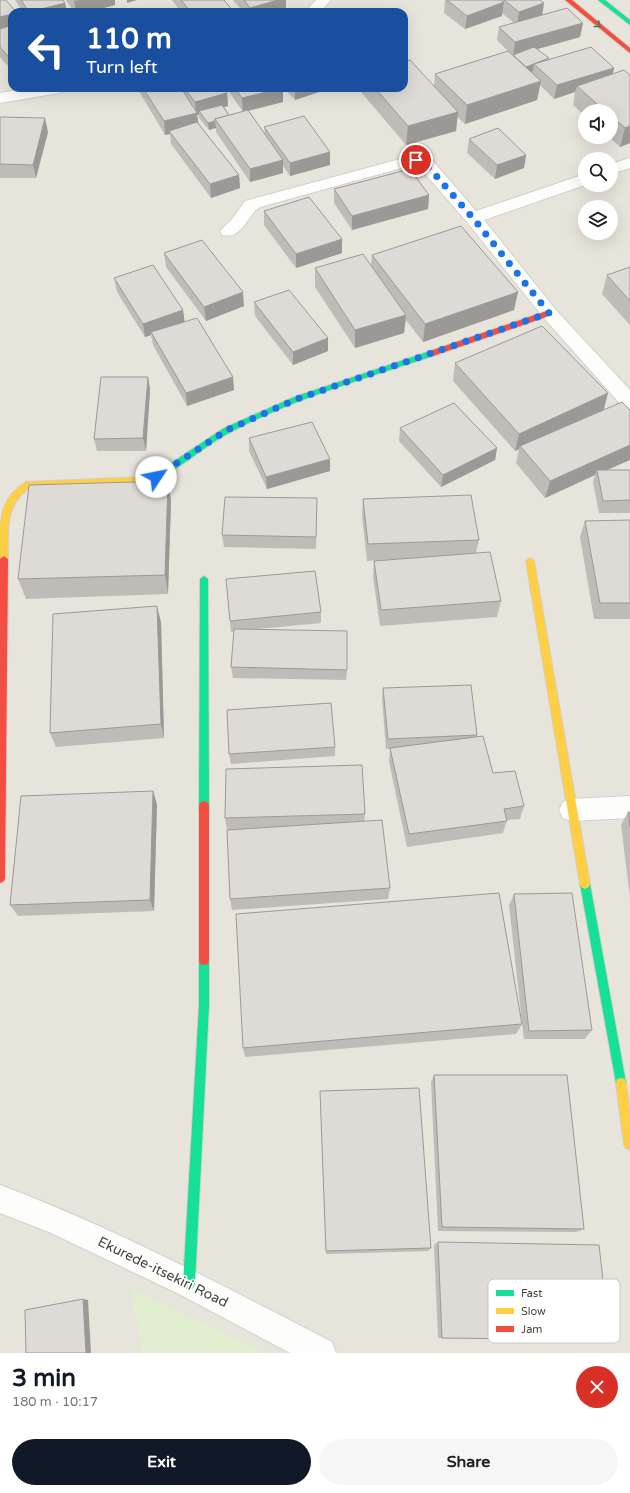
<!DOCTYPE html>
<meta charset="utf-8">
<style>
body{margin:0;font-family:"Varela Round",sans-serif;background:#f6f6f6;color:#202124;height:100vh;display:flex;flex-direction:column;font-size:15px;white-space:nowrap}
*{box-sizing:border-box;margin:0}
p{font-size:13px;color:#757577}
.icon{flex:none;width:22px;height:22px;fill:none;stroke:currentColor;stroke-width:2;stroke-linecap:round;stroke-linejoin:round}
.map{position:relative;height:1353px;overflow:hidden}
.details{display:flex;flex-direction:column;background:#fff;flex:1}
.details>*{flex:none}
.banner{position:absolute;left:8px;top:8px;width:400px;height:84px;border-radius:12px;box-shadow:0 4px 16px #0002;background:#1a4fa0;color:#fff;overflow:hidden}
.fabs{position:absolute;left:578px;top:104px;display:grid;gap:8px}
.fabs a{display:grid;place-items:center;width:40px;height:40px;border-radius:50%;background:#fff;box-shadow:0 4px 16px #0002;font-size:20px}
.pin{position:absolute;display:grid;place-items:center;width:34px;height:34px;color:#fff;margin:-17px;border:2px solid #fff;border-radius:50%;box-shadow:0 1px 4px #0007}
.me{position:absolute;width:44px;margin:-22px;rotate:56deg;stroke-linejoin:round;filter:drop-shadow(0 0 3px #0008)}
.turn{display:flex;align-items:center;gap:14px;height:84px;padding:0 12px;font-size:18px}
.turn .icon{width:52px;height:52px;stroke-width:2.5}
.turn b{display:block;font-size:28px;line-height:34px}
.round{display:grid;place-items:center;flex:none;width:42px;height:42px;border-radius:21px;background:#f6f6f6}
.summary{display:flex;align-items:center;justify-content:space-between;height:68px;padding:0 12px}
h1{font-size:24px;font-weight:700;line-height:30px;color:#111827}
.primary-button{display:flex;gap:8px;margin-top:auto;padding:8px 12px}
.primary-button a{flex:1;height:46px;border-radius:24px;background:#111827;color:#fff;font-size:16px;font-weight:700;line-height:46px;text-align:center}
.primary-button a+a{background:#f6f6f6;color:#202124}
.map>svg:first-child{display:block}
</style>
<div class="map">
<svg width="630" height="1353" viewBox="0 0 630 1353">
<rect width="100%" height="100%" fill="#f4f2ee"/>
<path fill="#e7e4dc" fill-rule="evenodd" d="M 0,0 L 630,0 L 630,1353 L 0,1353 ZM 12,12 L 404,12 L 404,88 L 12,88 ZM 585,111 L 611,111 L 611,137 L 585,137 ZM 585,159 L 611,159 L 611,185 L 585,185 ZM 585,207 L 611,207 L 611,233 L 585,233 Z"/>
<polygon fill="#e1eecf" points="131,1288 264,1353 142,1353"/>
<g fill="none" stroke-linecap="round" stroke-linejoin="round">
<defs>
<g id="street">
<polygon points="316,0 331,0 320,12 305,12"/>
<polygon points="32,88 67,88 64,91 59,93 0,103 0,93"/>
<path d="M 415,155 L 432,160 L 476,211 L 585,174 L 585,185 L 484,220 L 555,309 L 630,390 L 630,409 L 623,407 L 543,317 L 467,222 L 420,168 L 414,165 L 405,167 L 271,204 C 266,205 259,207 256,210 C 246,220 240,240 222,235 L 220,231 L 232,219 L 245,201 Z"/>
<polygon points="630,158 630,168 611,174 611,164"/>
<polygon points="630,796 630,818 571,821 563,818 559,810 563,802 571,799"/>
<path d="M 0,1185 C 115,1228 223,1286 332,1342 L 336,1353 L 290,1353 L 179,1294 L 49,1232 L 0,1213 Z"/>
</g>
<g id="fast">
<polygon points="598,0 605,0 630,20 630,25"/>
<path d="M 433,350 L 436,351 L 436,355 C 367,378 295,398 231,432 C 201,447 177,474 145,483 L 141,480 L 142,478 L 153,475 L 224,428 L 294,397 Z"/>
<polygon points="204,576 208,579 209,805 207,808 204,809 201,808 199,805 200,579"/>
<polygon points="585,879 589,881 590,884 626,1083 625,1087 621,1088 617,1087 616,1083 580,884 581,881"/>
<polygon points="204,955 208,956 209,960 209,1005 195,1284 193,1288 189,1290 185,1288 183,1284 199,1005 199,960 200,956"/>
</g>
<g id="slow">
<path d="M 145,477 L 149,480 L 145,483 L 31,487 C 4,504 8,531 8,559 L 7,561 L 1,561 C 0,556 0,549 0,542 C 0,516 2,497 26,482 Z"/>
<polygon points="530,558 534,561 590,884 589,887 585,889 581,887 580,884 526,561"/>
<path d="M 621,1078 L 625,1079 C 630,1100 630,1127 630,1150 L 626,1148 L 624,1144 L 616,1083 L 617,1079 Z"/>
</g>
<g id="jam">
<polygon points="565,0 572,0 630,48 630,53"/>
<polygon points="549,310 552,311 552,315 436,355 433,356 429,353 430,351"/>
<polygon points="4,556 8,559 5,878 4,881 0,883 0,559"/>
<polygon points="204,801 207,802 209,805 209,960 208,964 204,965 200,964 199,960 199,805 201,802"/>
</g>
</defs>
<use href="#street" stroke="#d2d0cb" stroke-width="2"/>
<use href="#fast" stroke="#d3cfc5" stroke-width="2"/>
<use href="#slow" stroke="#d3cfc5" stroke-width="2"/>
<use href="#jam" stroke="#d3cfc5" stroke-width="2"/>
<use href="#street" fill="#fdfdfc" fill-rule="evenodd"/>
<use href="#fast" fill="#16e098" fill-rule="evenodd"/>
<use href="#slow" fill="#ffcf43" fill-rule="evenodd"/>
<use href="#jam" fill="#f24e42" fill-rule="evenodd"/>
</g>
<g fill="#bfbcb8">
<polygon points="0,0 12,12 12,71 0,57"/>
<polygon points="15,0 63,0 65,3 67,12 23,12"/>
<polygon points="66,0 115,0 115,5 88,12 74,12"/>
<polygon points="172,0 224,0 234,12 181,12"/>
<polygon points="233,0 286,0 286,12 243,12"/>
<polygon points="445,0 540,0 542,15 583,23 580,37 537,49 549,58 549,59 612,74 630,143 620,147 609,137 611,137 611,111 585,111 585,116 573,105 575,92 554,99 540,85 537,100 465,124 457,117 456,131 406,145 361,92 361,88 404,88 434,85 435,74 508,51 497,40 499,27 514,23 502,13 502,16 465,29 444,13"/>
<polygon points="139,88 223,88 227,93 228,106 224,107 229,115 243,112 230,93 230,88 283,88 283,102 248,111 265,134 264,127 330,152 330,165 290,176 283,166 283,173 250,182 216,132 216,128 209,130 199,118 199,115 197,115 198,123 239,175 240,188 211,198 171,144 170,134 165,135 140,93"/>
<polygon points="284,88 331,88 295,100"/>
<polygon points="0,117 48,132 36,178 0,178"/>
<polygon points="469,139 526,155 524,168 495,179 467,153"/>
<polygon points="334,189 429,195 428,209 352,230 334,203"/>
<polygon points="264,211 342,253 296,268 264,225"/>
<polygon points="164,253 244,306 206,321 166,267"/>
<polygon points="372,255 514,310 423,342 406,320 404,333 355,348 315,287 315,268 371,265"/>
<polygon points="630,267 630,325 602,294 607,275"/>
<polygon points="114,278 183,310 184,322 234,390 187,406 153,345 151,335 145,337 117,292"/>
<polygon points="254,302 328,351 293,365 255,316"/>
<polygon points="455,363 608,393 604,410 607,470 630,470 630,513 599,513 593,482 595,475 545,498 516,463 519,449 515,451 453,381"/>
<polygon points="148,377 150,390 146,451 97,451 94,439"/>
<polygon points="400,428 497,448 495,460 441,487 399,441"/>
<polygon points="249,438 330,471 267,489 249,451"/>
<polygon points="168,481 171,501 168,594 26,599 18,579"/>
<polygon points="317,498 316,549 224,547 222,535"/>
<polygon points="363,499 479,540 476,553 501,601 497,617 380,626 373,577 374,561 382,560 367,561 362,516"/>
<polygon points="630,520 630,619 594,619 580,537 585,521"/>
<polygon points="226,579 321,612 321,623 259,629 347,670 346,680 233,678 231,667 234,632 231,632"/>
<polygon points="161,622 164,738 56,747 50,733"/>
<polygon points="383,688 477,735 477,737 493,773 524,806 520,819 507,820 503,833 407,847 389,762 390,749 386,749 382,699"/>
<polygon points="335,747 335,756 231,764 229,754"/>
<polygon points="157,804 154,911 18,916 10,905"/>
<polygon points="628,812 630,812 630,897 621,825"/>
<polygon points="365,814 364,822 390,888 388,899 232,910 230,899 227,830 225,818"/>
<polygon points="514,894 592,1030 585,1039 524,1039 522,1024 516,1034 245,1057 243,1048 522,1023 509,905"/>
<polygon points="434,1075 584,1229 576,1232 438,1231 431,1082"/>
<polygon points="320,1091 431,1248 428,1251 326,1254"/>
<polygon points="438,1242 610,1340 438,1338 434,1245"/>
</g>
<g fill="#9b9996">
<polygon points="79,0 115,0 115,5 88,12 76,12 74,1"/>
<polygon points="127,0 137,0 127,3"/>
<polygon points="278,0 286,0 286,12 251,12 250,8"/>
<polygon points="504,2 502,16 465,29 467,16"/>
<polygon points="65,3 67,12 31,12"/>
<polygon points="544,3 542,17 517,26 519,12"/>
<polygon points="12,14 12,28 0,32 0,17"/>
<polygon points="583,23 580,37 513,56 515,42"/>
<polygon points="534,64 533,71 521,76 522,68"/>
<polygon points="614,68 611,82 577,86 575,92 554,99 557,85"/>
<polygon points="541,81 537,100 465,124 467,105"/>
<polygon points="283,88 283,102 243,112 242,98"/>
<polygon points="295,88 331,88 295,100"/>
<polygon points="227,93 228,106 201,114 199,111 199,115 197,115 199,126 169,131 170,134 165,135 164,121 196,113 195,102"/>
<polygon points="458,112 456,131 406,145 408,126"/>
<polygon points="45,118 48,132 36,178 33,165"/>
<polygon points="215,121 216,128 209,130 208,123"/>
<polygon points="630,126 630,143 620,147 625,128"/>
<polygon points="330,152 330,165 290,176 290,163"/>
<polygon points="526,155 524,168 495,179 497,165"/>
<polygon points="283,160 283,173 250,182 250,169"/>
<polygon points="239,175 240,188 211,198 210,184"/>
<polygon points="429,195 428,209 352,230 352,216"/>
<polygon points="342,239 342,253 296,268 296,254"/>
<polygon points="243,292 244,306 206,321 204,307"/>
<polygon points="518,292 514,310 423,342 425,324"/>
<polygon points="183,310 185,324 151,332 151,335 145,337 143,324"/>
<polygon points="406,315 404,333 355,348 355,330"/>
<polygon points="328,338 328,351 293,365 293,352"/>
<polygon points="148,377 150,390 146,451 143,438"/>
<polygon points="233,377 234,390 187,406 186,393"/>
<polygon points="608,393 603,411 520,446 519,449 515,451 519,434"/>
<polygon points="630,445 630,460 598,474 597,470 595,475 545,498 550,481"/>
<polygon points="497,448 495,460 441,487 443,475"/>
<polygon points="330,459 330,471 267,489 266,477"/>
<polygon points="168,481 171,501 168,594 165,575"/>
<polygon points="157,606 161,622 164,738 161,724"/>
<polygon points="153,791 157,804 154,911 150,900"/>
<polygon points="83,1299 88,1300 91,1353 86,1353"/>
</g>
<g fill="#dedbd6" stroke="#9b9996">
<polygon points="0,0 6,0 16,12 12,12 12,14 0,17"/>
<polygon points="21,0 63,0 65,3 29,12"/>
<polygon points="181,0 224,0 234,12 191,12"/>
<polygon points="244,0 278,0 250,8"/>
<polygon points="447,0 501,0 504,2 467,16"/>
<polygon points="504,0 540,0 544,3 519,12"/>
<polygon points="567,8 583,23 515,42 499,27"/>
<polygon points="12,25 12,61 0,47 0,29"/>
<polygon points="534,47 549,58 526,67 513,55"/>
<polygon points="591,47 614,68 557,85 534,64"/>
<polygon points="508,51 541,81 467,105 435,74"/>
<polygon points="410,60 458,112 408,126 375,88 404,88 404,61"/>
<polygon points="624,70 630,75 630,126 625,128 611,116 611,111 605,111 577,86"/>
<polygon points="143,88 181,88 197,113 164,121"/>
<polygon points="184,88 223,88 227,93 195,102"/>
<polygon points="235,88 283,88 242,98"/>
<polygon points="222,105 229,115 215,119 215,121 208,123 199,111"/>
<polygon points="248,110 283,160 250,169 215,119"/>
<polygon points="304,116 330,152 290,163 264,127"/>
<polygon points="0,117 45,118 33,165 0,164"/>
<polygon points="197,122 239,175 210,184 169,131"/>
<polygon points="498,128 526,155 497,165 469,139"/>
<polygon points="410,169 429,195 352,216 334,189"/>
<polygon points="309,197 342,239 296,254 264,211"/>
<polygon points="461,226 518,292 425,324 372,255"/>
<polygon points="202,240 243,292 204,307 164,253"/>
<polygon points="363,254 406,315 355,330 315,268"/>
<polygon points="153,265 183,310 143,324 114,278"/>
<polygon points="630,267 630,301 607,275"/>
<polygon points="289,290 328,338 293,352 254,302"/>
<polygon points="197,318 233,377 186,393 151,332"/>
<polygon points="542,326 608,393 519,434 455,363"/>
<polygon points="101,377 148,377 143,438 94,439"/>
<polygon points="622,402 630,410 630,445 550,481 520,446"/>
<polygon points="454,403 497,448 443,475 400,428"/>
<polygon points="312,422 330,459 266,477 249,438"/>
<polygon points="597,470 630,470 630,500 603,501"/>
<polygon points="168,481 165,575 18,579 29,485"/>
<polygon points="471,495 479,540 368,544 363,499"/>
<polygon points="225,497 317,498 316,537 222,535"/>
<polygon points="630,520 630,603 600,603 585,521"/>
<polygon points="490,552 501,601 381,610 374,561"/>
<polygon points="315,571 321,612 230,621 226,579"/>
<polygon points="157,606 161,724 50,733 53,614"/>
<polygon points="234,629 347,631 347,670 231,667"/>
<polygon points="471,685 477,735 388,739 383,688"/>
<polygon points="331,703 335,747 229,754 227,710"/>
<polygon points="483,736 493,773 515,771 524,806 504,809 507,821 409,834 390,748"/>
<polygon points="362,765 365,814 225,818 226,769"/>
<polygon points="153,791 150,900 10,905 21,796"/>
<polygon points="628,812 630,812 630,827"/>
<polygon points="382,820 390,888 230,899 227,830"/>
<polygon points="499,893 522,1024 243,1048 236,914"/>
<polygon points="572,893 592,1030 529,1031 514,894"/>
<polygon points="434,1075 567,1075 584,1229 442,1227"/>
<polygon points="419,1088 431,1248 326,1251 320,1091"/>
<polygon points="438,1242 599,1245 610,1340 442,1338"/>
<polygon points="83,1299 86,1353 26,1353 25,1310"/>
</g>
<defs><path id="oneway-chevron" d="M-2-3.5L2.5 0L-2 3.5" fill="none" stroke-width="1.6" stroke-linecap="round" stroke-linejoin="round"/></defs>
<use stroke="#36825f" href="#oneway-chevron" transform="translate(598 25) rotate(39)"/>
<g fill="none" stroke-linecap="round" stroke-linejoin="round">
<polyline stroke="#1a73e8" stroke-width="7" stroke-dasharray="0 12.6" points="156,477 227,430 297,399 549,313 473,218 426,164 416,160"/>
</g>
<g text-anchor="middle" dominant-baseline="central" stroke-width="3.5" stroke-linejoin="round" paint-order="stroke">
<g font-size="14" fill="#4b4439" stroke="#fff">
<text transform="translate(163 1272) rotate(26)">Ekurede-itsekiri Road</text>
</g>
</g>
<rect x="488" y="1279" width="132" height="64" rx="6" fill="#fff" stroke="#c9c7c4" stroke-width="1"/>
<rect x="496" y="1290" width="18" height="6" fill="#16e098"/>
<rect x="496" y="1308" width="18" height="6" fill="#ffcf43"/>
<rect x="496" y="1326" width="18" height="6" fill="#f24e42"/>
<g font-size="11" fill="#4b4439">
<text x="521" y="1297">Fast</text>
<text x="521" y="1315">Slow</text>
<text x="521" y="1333">Jam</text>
</g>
</svg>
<div class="fabs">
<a><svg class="icon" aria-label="sound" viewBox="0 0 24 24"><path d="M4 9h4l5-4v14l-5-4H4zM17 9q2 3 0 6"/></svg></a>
<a><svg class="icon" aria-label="search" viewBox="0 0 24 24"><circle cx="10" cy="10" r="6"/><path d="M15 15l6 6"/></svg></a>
<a><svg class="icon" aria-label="layers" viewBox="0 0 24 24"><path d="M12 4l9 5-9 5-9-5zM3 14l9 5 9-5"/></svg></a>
</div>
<div class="pin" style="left:416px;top:160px;background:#d93025"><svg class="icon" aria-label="arrive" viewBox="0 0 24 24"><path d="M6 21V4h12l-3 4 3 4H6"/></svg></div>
<svg class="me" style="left:156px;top:477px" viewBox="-20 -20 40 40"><circle r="19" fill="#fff"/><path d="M0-13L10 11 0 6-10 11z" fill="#1a73e8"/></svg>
<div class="banner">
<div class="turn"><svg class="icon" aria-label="left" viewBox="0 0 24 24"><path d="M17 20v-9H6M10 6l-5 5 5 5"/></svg><div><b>110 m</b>Turn left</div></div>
</div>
</div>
<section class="details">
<div class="summary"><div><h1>3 min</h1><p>180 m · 10:17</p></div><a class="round" style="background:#d93025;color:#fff"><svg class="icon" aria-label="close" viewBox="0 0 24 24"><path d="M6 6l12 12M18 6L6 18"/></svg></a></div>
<div class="primary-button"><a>Exit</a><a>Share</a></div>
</section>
